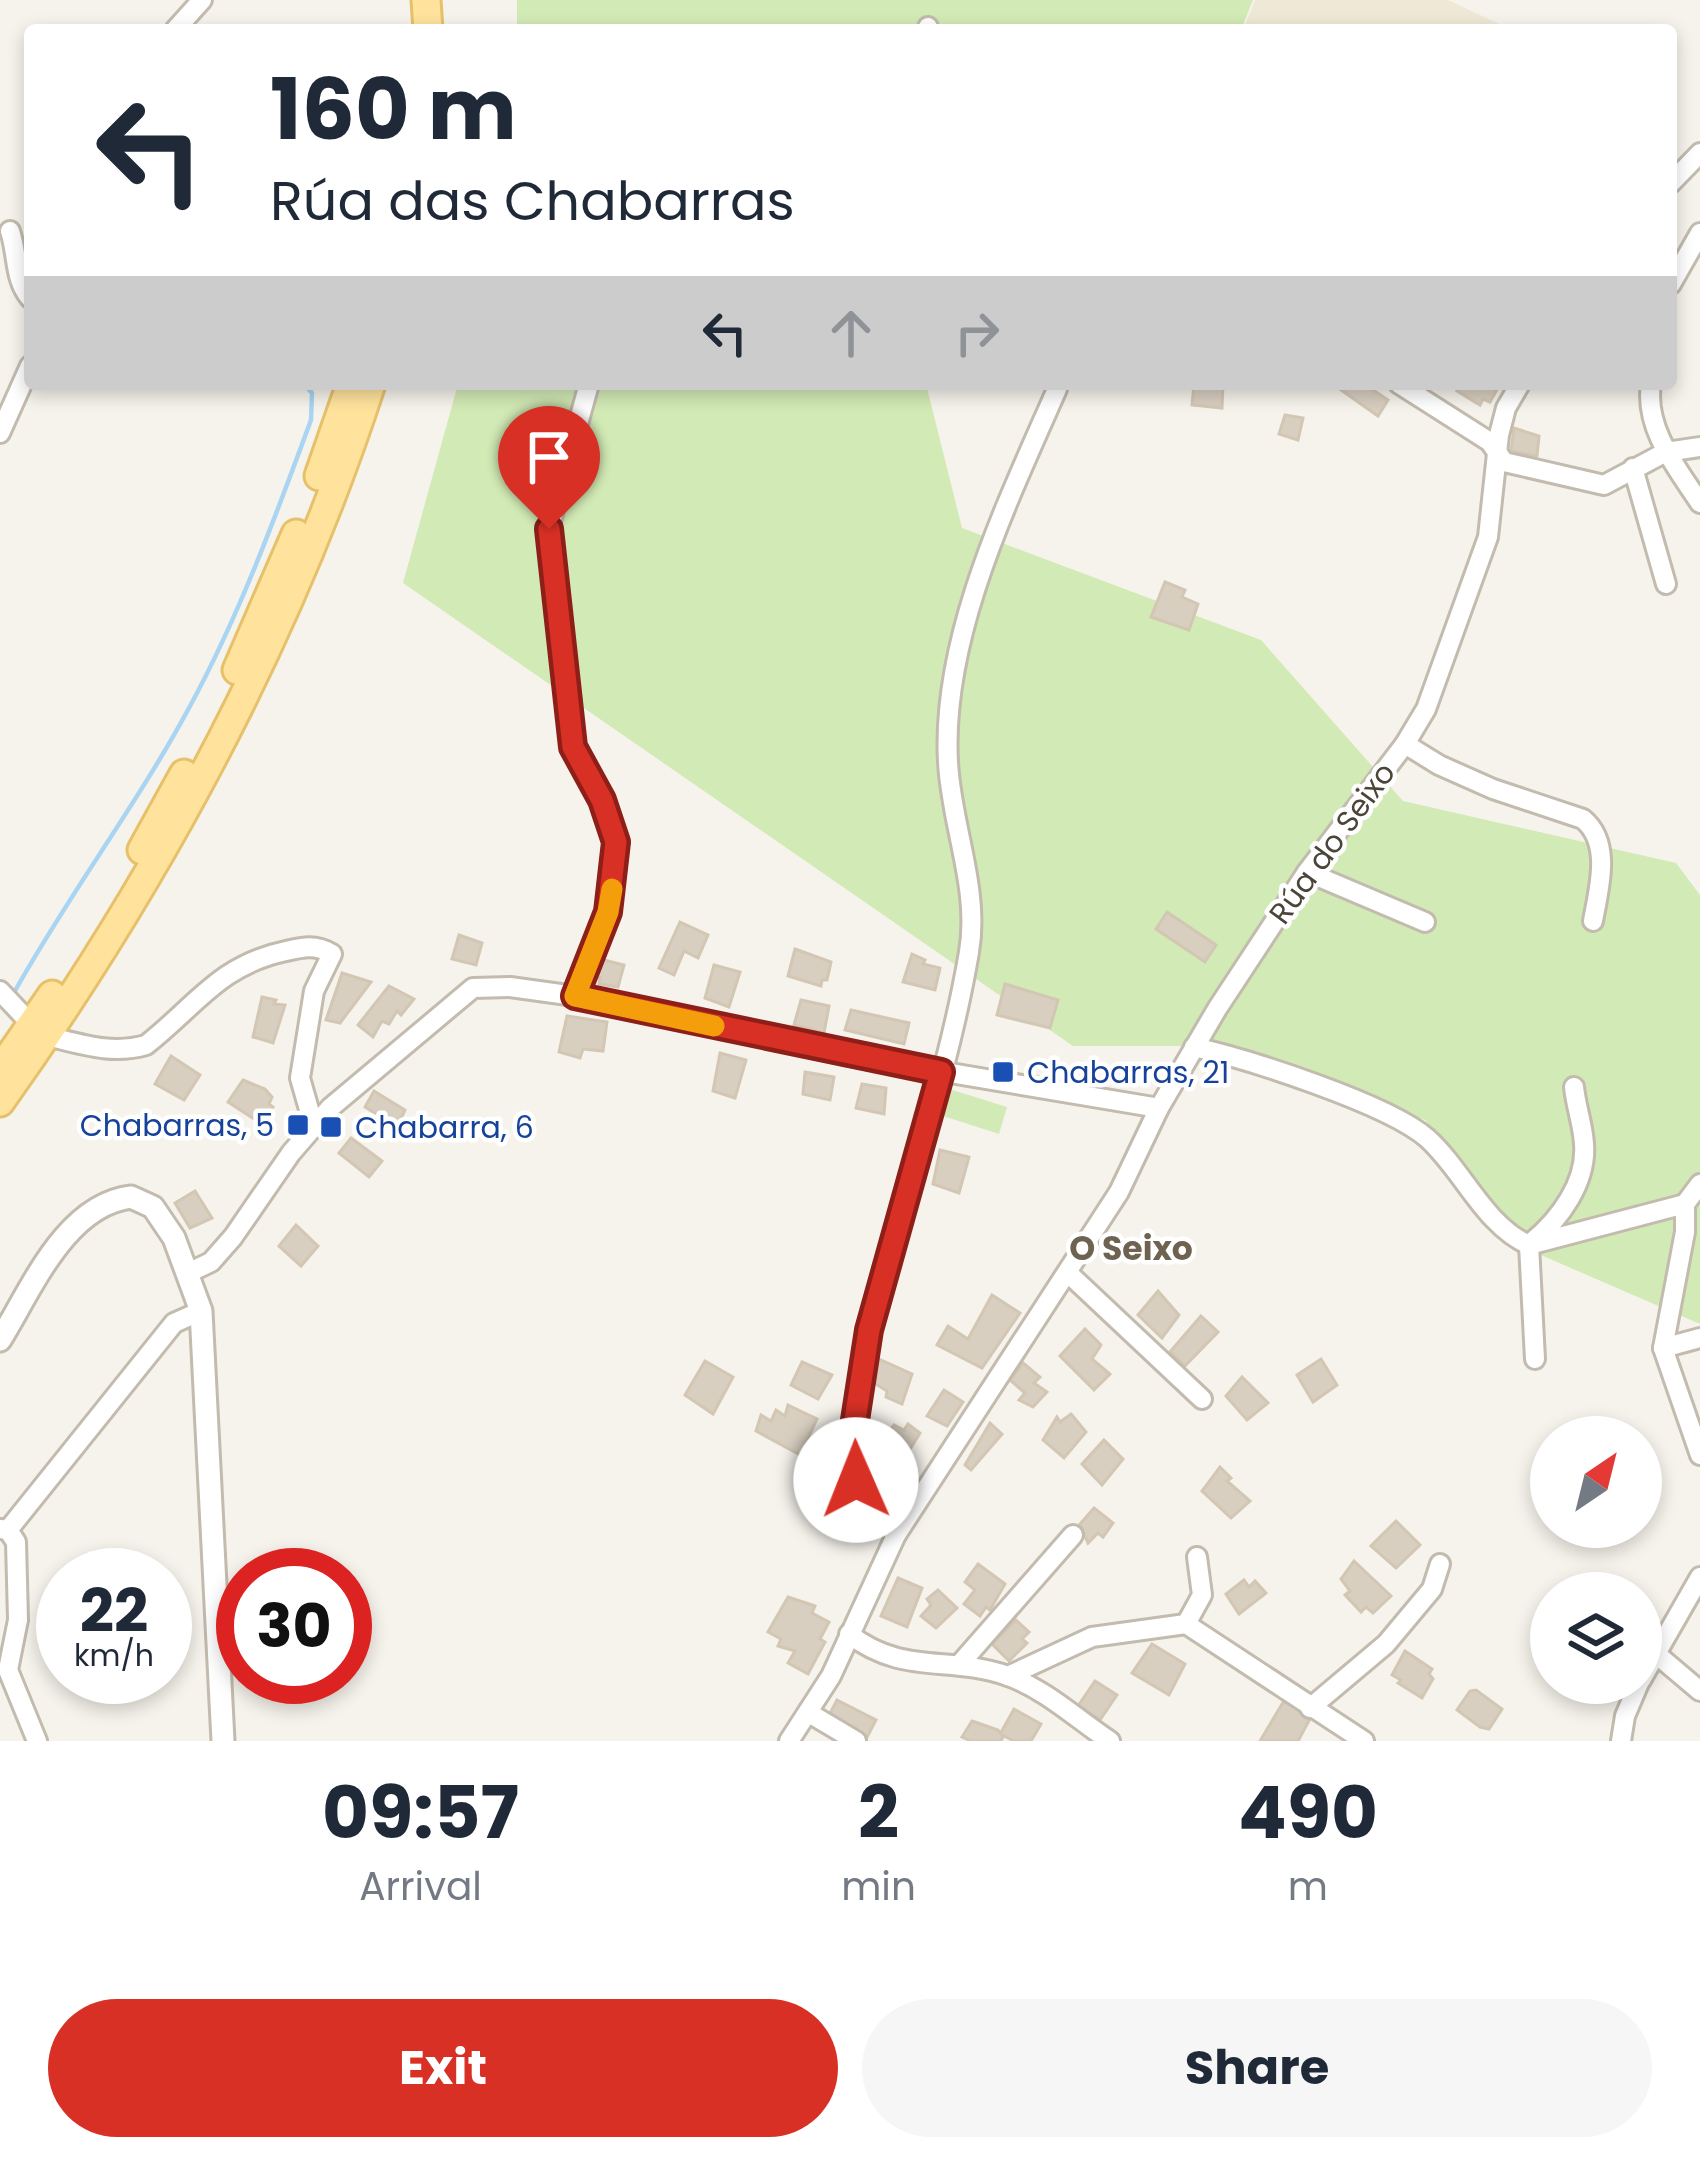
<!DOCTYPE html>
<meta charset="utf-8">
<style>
body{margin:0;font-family:Poppins,sans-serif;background:#f6f6f7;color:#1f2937;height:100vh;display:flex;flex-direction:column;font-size:45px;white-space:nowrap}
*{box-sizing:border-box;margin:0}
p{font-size:39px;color:#747a83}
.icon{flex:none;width:66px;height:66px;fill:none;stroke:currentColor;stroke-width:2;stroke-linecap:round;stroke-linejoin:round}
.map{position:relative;height:1741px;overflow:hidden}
.drawer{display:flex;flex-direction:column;background:#fff;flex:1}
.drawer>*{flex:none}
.hud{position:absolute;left:24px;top:24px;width:1653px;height:366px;border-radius:12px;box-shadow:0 6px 18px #0003;background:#fff;color:#1f2937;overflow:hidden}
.needle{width:78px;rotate:35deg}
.tools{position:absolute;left:1530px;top:1416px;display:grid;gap:24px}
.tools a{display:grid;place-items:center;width:132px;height:132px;border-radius:50%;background:#fff;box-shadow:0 6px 18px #0003;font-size:60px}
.speed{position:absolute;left:36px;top:1548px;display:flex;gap:24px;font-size:60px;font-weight:700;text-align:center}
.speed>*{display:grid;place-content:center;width:156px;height:156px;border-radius:50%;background:#fff;box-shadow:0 6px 18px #0003;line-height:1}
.speed small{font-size:30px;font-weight:400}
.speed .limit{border:18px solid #d22;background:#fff;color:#111}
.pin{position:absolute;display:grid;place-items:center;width:102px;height:102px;color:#fff;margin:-123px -51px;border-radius:50% 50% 50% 0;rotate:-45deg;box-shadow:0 0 12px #0007}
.pin .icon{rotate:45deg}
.me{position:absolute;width:132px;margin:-66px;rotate:359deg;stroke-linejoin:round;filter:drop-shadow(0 0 9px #0008)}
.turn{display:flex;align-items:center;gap:42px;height:252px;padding:0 48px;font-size:54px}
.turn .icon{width:156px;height:156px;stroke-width:2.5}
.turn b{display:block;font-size:84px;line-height:102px}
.lanes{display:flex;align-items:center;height:114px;padding:0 48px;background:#0003;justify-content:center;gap:60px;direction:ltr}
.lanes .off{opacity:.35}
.eta{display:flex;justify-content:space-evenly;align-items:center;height:204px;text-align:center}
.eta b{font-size:72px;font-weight:700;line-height:84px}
.primary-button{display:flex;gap:24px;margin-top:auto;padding:24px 48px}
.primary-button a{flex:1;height:138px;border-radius:72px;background:#d93025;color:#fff;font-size:48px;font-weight:700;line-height:138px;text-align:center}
.primary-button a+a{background:#f6f6f7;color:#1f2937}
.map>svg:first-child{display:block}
</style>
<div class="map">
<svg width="1700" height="1741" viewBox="0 0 1700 1741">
<rect width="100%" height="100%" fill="#f6f3ec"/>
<polygon fill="#efe8d6" points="1255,0 1448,0 1512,30 1243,30"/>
<g fill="#d2eab5">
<polygon points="517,0 1253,0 1241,30 517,30"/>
<polygon points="458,384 926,384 962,528 1261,640 1403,801 1676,863 1700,895 1700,1324 1527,1249 1517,1229 1425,1120 1209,1046 1073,1046 403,583"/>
<polygon points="946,1088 1007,1107 999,1134 937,1114"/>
</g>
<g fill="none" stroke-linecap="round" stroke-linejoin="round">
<path stroke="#a9d4f2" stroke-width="4.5" d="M 11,998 C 66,898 135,808 189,708 C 239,616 275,518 311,420 L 312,393 L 304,384"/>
</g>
<g fill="#d8cfc1" stroke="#d3c7b4" stroke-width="3">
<polygon points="1194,384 1223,384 1222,408 1192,405"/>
<polygon points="1339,384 1364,384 1388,400 1378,416 1337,387"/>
<polygon points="1461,384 1500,384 1490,402 1483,399 1480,405 1457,391"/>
<polygon points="1285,415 1303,418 1298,440 1279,434"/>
<polygon points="1514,428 1539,436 1537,456 1511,451"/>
<polygon points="1165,582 1185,590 1182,597 1198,604 1189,630 1151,617"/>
<polygon points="1167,912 1216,945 1205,962 1156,929"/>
<polygon points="680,922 708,935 698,958 684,951 674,975 659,968"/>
<polygon points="459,935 482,943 476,965 452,959"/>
<polygon points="795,949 831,962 827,980 822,980 821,986 788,976"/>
<polygon points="912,954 925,960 923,964 940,968 935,990 903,982"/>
<polygon points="600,959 624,965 618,987 599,984 600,978 595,977"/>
<polygon points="714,965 740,972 729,1007 705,998"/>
<polygon points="342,973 371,982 340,1023 326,1020"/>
<polygon points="1005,984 1058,1000 1050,1028 997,1015"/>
<polygon points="389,986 414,999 401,1015 397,1011 389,1024 382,1021 373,1037 358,1025"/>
<polygon points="262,997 276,1000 274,1004 285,1005 273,1043 253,1037"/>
<polygon points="801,1000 829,1006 824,1033 794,1025"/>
<polygon points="851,1010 909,1023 904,1044 845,1030"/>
<polygon points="567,1016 607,1022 603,1051 583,1049 580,1058 559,1052"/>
<polygon points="720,1053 746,1060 735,1098 713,1091"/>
<polygon points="171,1056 200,1075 184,1100 155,1084"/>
<polygon points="805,1072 834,1077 830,1100 803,1094"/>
<polygon points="243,1080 265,1089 272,1097 269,1104 273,1107 262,1124 228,1102"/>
<polygon points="862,1084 886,1088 884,1114 856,1108"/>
<polygon points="374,1091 405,1110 397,1127 365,1107"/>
<polygon points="351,1138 382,1161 369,1177 339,1153"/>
<polygon points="940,1150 969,1157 959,1193 933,1184"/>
<polygon points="195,1191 212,1218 190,1228 175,1203"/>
<polygon points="296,1225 318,1246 301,1266 279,1246"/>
<polygon points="1158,1291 1179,1315 1162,1338 1138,1315"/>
<polygon points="992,1295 1020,1313 982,1368 937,1345 948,1326 968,1339"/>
<polygon points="1201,1316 1218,1332 1185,1366 1170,1352"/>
<polygon points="1085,1329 1101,1345 1092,1359 1110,1374 1094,1390 1060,1356"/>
<polygon points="879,1359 912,1374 902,1404 886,1397 887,1391 871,1381"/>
<polygon points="1321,1359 1337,1385 1313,1402 1297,1375"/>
<polygon points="705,1361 733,1377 713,1414 685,1395"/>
<polygon points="802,1362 832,1375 818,1399 791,1385"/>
<polygon points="1023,1363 1040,1377 1034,1383 1047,1392 1033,1407 1019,1400 1025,1393 1010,1380"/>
<polygon points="1242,1377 1268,1403 1247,1420 1226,1396"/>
<polygon points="944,1390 963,1402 947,1426 927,1416"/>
<polygon points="788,1405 817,1419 800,1455 756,1431 761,1415 771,1421 776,1410 785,1416"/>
<polygon points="1071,1414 1086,1432 1064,1458 1043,1440 1057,1417 1060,1422"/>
<polygon points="990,1423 1002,1434 971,1470 965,1465"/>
<polygon points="908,1424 920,1433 895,1473 870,1459 894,1425 904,1430"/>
<polygon points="1104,1440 1123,1459 1102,1485 1082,1464"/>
<polygon points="1220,1467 1231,1478 1227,1481 1250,1501 1231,1518 1202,1491"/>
<polygon points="1094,1508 1113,1523 1103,1537 1098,1533 1088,1543 1080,1524"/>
<polygon points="1396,1521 1420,1545 1396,1568 1371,1546"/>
<polygon points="1354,1561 1391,1596 1373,1613 1366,1607 1361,1612 1345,1595 1350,1591 1341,1579"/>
<polygon points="978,1564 1005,1584 990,1610 986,1607 980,1616 964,1604 975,1590 965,1582"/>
<polygon points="898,1578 922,1588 907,1627 881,1616"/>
<polygon points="1244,1580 1249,1587 1255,1581 1266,1593 1239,1614 1226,1594"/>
<polygon points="938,1590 957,1608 936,1628 921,1616 931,1605 927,1599"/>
<polygon points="788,1597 815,1606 812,1613 829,1622 820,1639 825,1642 808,1674 788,1663 795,1651 778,1646 781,1639 768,1632"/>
<polygon points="1016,1620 1029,1632 1022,1639 1027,1643 1009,1661 992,1644"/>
<polygon points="1152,1644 1185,1664 1169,1695 1132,1673"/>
<polygon points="1405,1651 1432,1669 1429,1674 1433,1679 1422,1698 1398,1683 1401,1680 1392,1675"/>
<polygon points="1095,1681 1117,1695 1100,1720 1078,1706"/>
<polygon points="1476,1690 1502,1709 1489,1729 1480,1727 1457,1710 1470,1691"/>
<polygon points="1285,1699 1312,1715 1298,1741 1260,1741"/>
<polygon points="837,1700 876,1720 865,1741 825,1723"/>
<polygon points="1014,1709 1041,1724 1031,1741 1014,1741 1000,1734"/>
<polygon points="972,1721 998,1730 1003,1737 1001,1741 971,1741 962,1737"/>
</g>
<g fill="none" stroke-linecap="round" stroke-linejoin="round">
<defs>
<g id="minor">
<polyline points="928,27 929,30"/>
<polyline points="175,30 202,0"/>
<polyline points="1671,183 1700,153"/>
<path d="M 10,231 C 18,255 14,279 30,298"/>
<polyline points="1671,284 1700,233"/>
<polyline points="1399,384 1490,442 1504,462 1604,485 1666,452 1700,447"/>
<path d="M 1651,384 C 1644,428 1677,468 1700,503"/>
<polyline points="0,433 30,366"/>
<polyline points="1633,468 1666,584"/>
<path d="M 1405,744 L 1439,765 L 1493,789 L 1583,819 C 1612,843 1599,888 1593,921"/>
<polyline points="1307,872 1425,922"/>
<polyline points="0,991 32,1025"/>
<polyline points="575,996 608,912 616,842 602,800 573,747 549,529 589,384"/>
<path d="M 47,1036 C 81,1044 112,1055 146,1045 C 196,1006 219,965 286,951 C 303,947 316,944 332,954 L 314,991 L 300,1078 L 314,1127"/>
<path d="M 1194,1047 C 1248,1059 1388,1104 1427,1138 C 1463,1170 1484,1225 1529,1245"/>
<polyline points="1685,1204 1700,1184"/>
<path d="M 1532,1242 C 1560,1219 1587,1182 1584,1144 C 1583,1125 1576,1107 1574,1087"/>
<polyline points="1529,1245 1685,1204 1685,1232 1663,1348 1700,1338"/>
<polyline points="1529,1245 1535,1359"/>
<polyline points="190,1272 211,1262 233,1237 291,1153 330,1108 473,988 510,987 575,996 849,1056 1159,1108"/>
<polyline points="1068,1273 1202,1399"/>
<polyline points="1663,1348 1700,1455"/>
<polyline points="0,1529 8,1530 174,1323 201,1311"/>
<polyline points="8,1530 16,1542 18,1620 8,1670 37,1741"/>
<path d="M 896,1535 C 881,1517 861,1499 856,1476 C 841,1416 875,1311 892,1252 C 919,1153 952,1053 969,952 C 980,889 951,825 948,762 C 941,637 1008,501 1057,389"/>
<polyline points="1186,1624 1202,1595 1197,1557"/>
<path d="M 849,1634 C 903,1676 949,1655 1008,1676 C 1045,1689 1078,1720 1110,1741"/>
<polyline points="1655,1653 1700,1691"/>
<polyline points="959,1665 1073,1535"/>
<polyline points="1008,1676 1092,1637 1186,1624 1364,1741"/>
<polyline points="1641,1680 1700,1577"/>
<polyline points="1310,1708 1386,1644 1432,1589 1440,1564"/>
<polyline points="809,1713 856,1741"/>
<polyline points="789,1741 831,1676 896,1535 1119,1192 1159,1108 1217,1009 1307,872 1405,744 1426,709 1488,537 1499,435 1506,408 1520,384"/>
<polyline points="1621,1741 1625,1716 1639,1683"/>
</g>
<path id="tertiary" d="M 0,1340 C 31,1290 65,1205 131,1197 L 153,1207 L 174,1238 L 201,1311 L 223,1741"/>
<g id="primary">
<polyline points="426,0 428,30"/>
<polyline points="319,476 351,384"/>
<polyline points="237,670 296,534"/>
<polyline points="142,850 184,774"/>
<polyline points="0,1070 52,995"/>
<path d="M 0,1102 C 157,881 287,643 371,384"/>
</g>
</defs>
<use href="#minor" stroke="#c2bbae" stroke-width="24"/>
<use href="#tertiary" stroke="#c2bbae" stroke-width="27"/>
<use href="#primary" stroke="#e6c16a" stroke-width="33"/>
<use href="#minor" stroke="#fff" stroke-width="18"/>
<use href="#tertiary" stroke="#fff" stroke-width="21"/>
<use href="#primary" stroke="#ffe39c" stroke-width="27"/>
</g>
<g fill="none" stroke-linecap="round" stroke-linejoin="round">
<defs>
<polyline id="route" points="549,529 573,747 602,800 616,842 608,912 575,996 941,1072 869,1330 853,1433 856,1480"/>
</defs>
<use href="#route" stroke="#8d1f18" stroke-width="30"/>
<use href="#route" stroke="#d93025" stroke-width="21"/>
<polyline stroke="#f59e0b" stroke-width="21" points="612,889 608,912 575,996 714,1026"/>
</g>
<g fill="#1a4fb4" stroke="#fff" stroke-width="4.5">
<rect x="991" y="1060" width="24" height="24" rx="6"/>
<rect x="286" y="1113" width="24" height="24" rx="6"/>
<rect x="319" y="1115" width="24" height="24" rx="6"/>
</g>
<g text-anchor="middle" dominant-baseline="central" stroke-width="9" stroke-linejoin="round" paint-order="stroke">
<g font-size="30" fill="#4b4439" stroke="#fff">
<text transform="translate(1332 843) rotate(-54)">Rúa do Seixo</text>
</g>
<g font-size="30" fill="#164399" stroke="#fff" text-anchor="start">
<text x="1027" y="1072">Chabarras, 21</text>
<text x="274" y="1125" text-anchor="end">Chabarras, 5</text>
<text x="355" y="1127">Chabarra, 6</text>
</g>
<g font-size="33" font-weight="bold" fill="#6e6250" stroke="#fff">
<text x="1131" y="1248">O Seixo</text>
</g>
</g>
</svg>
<div class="tools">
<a><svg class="needle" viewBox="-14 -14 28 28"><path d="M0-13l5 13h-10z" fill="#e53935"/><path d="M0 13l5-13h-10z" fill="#747a83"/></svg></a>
<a><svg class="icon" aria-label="layers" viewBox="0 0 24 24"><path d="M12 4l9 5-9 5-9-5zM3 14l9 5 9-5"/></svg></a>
</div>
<div class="speed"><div>22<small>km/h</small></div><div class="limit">30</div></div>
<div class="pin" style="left:549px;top:529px;background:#d93025"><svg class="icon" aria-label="arrive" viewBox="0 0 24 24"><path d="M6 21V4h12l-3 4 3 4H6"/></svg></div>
<svg class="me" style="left:856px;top:1480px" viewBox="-20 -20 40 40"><circle r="19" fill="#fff"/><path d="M0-13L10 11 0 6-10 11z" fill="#d93025"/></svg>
<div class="hud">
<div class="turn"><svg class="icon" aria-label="left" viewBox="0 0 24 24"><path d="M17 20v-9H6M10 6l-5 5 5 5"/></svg><div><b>160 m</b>Rúa das Chabarras</div></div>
<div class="lanes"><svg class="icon" aria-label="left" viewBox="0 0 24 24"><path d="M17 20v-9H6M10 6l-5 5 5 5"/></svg><svg class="icon off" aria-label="ahead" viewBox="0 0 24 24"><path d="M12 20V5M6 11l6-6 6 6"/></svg><svg class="icon off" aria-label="right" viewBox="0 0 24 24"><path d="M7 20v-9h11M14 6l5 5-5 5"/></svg></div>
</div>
</div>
<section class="drawer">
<div class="eta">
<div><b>09:57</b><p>Arrival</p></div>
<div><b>2</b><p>min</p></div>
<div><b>490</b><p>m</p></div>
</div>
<div class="primary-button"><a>Exit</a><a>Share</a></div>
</section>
